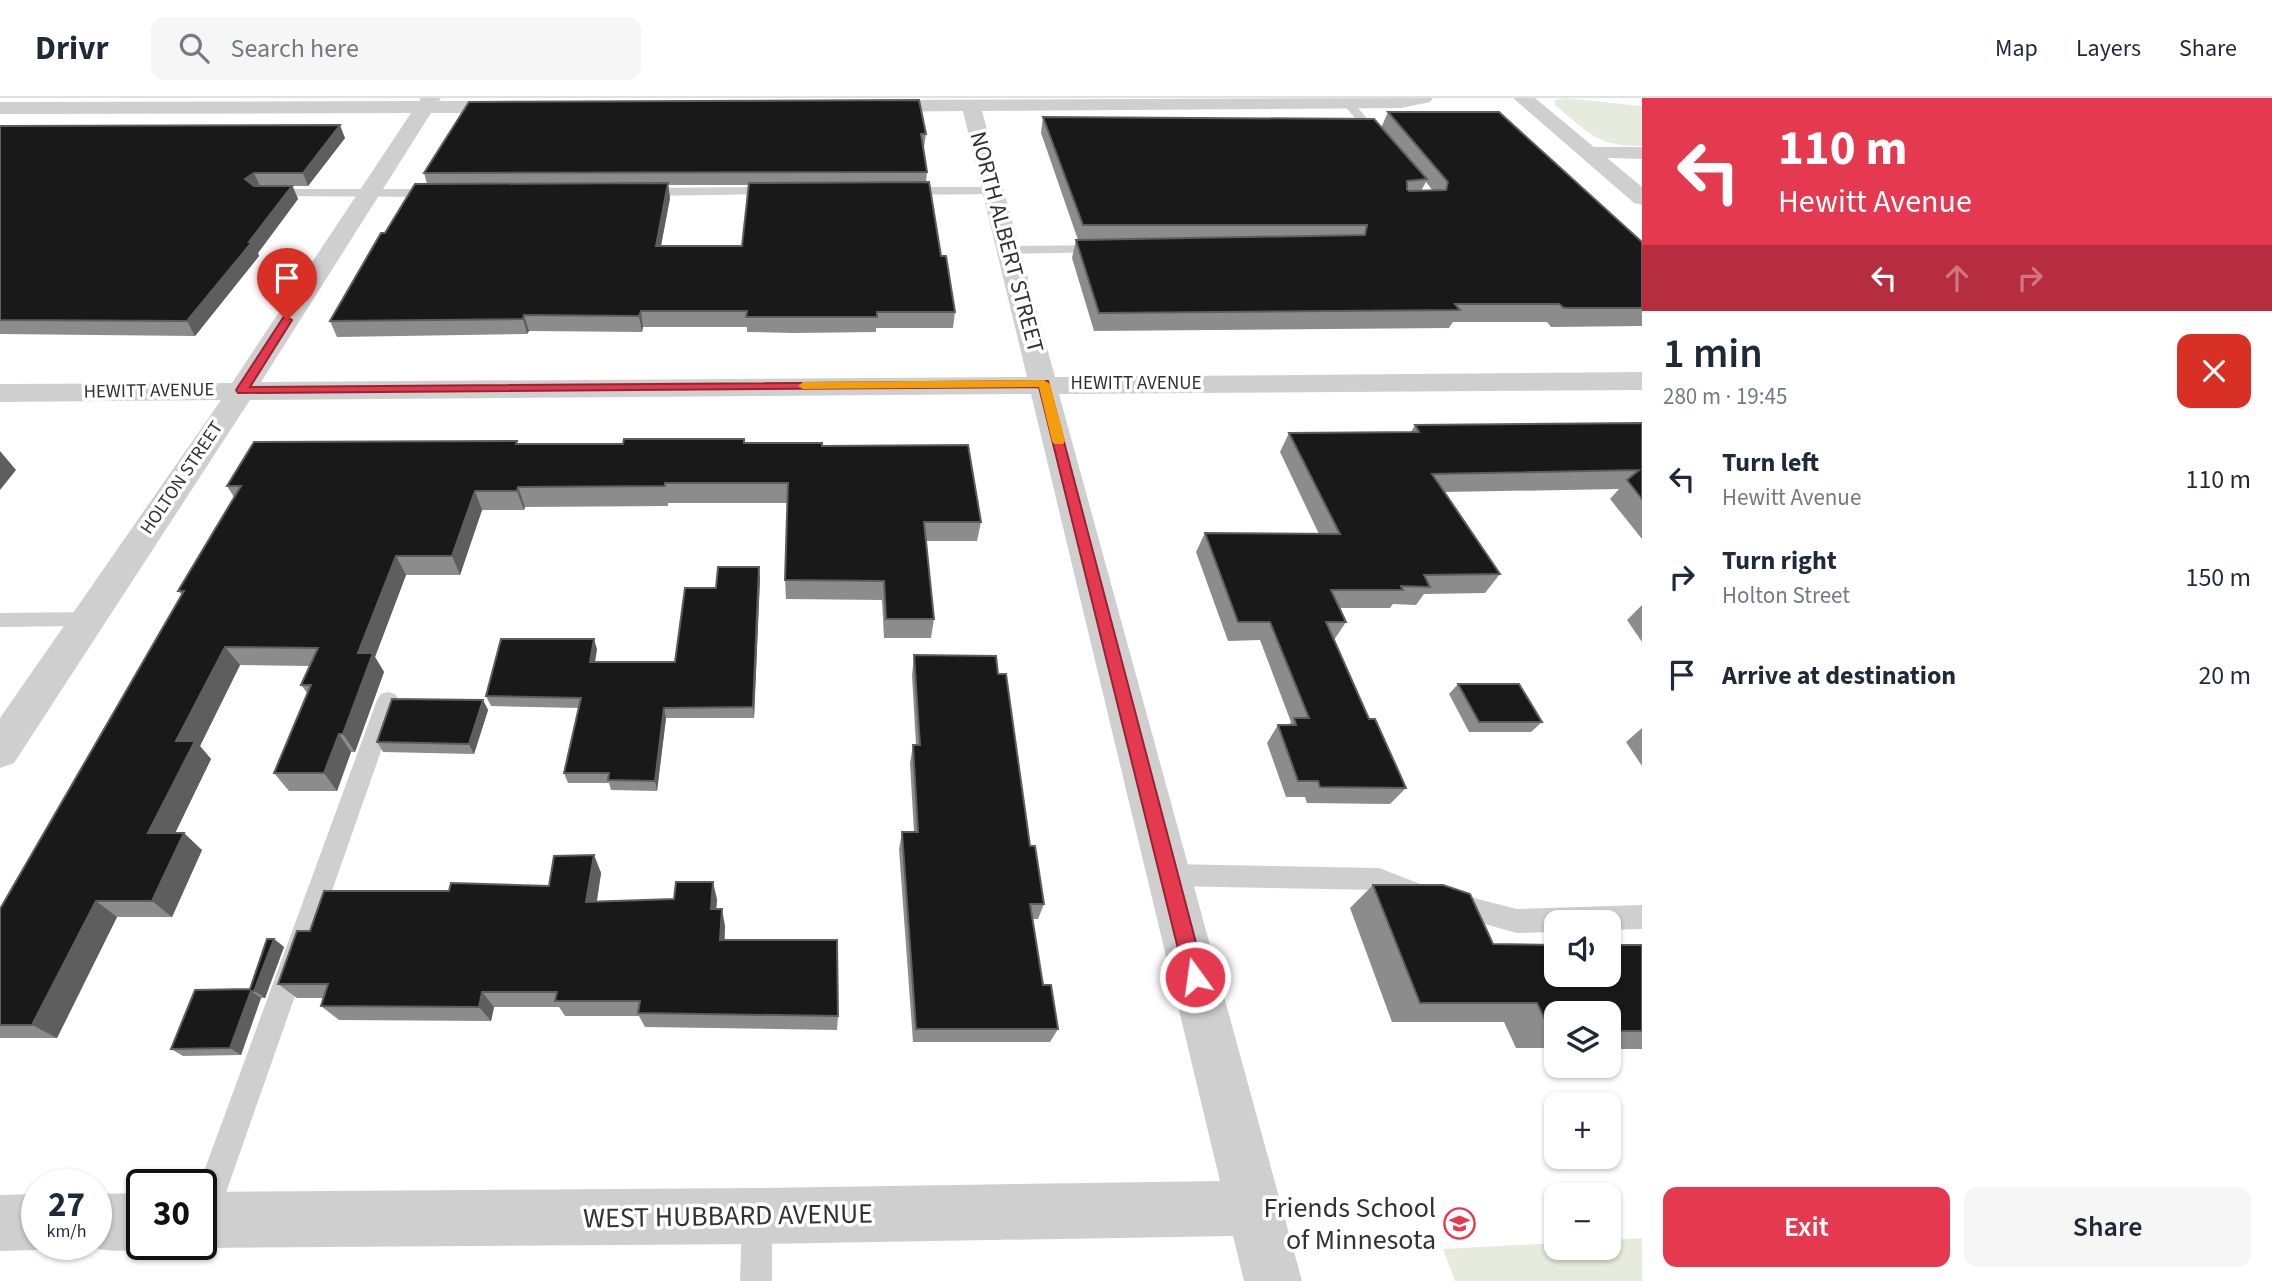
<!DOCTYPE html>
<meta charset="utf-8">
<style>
body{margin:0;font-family:"Source Sans 3",sans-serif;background:#f6f6f7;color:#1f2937;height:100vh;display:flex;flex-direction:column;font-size:26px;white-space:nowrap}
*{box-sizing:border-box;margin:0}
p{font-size:23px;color:#747a83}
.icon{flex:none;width:38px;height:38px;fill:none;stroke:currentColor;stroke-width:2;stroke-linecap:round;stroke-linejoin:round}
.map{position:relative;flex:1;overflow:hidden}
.sheet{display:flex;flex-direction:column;background:#fff;width:630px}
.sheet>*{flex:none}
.guide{background:#e4394f;color:#fff;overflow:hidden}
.fabs{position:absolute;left:1544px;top:812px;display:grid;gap:14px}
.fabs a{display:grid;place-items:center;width:77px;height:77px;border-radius:14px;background:#fff;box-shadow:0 2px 5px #0004;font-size:35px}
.speed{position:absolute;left:21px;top:1071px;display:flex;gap:14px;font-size:35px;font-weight:700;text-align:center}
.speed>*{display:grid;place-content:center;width:91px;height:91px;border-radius:50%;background:#fff;box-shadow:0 2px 5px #0004;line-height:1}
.speed small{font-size:18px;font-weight:400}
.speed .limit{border:4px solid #111;border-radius:10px;background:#fff;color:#111}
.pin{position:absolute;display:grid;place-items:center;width:60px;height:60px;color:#fff;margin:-72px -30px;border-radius:50% 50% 50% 0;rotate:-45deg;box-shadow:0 0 7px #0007}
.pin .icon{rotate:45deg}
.me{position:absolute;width:77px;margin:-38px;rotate:346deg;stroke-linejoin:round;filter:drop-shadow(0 0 5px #0008)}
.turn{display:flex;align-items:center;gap:24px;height:147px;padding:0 21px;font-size:32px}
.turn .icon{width:91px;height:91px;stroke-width:2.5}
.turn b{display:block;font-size:49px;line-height:60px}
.lanes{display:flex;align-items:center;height:66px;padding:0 21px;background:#0003;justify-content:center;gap:35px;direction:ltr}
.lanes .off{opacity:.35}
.round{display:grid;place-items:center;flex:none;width:74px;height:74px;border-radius:14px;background:#f6f6f7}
.overview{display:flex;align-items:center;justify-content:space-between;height:119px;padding:0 21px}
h1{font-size:42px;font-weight:600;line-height:52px}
.button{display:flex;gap:14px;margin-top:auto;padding:14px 21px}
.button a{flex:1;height:80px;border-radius:14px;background:#e4394f;color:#fff;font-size:28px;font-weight:600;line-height:80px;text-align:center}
.button a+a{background:#f6f6f7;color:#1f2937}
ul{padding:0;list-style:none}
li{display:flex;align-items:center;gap:21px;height:98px;padding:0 21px}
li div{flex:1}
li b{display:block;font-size:26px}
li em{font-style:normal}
header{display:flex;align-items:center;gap:42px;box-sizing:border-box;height:98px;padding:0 35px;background:#fff;border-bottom:2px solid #e0e1e3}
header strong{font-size:33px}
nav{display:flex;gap:38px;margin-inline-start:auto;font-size:24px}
.search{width:490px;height:63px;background:#f6f6f7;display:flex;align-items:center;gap:18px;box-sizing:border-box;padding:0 24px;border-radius:14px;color:#747a83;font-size:26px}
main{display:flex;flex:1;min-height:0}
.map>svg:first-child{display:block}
</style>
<header>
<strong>Drivr</strong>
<div class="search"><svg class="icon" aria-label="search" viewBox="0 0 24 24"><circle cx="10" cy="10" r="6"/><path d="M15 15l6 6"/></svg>Search here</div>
<nav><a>Map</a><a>Layers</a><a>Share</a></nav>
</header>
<main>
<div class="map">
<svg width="1642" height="1183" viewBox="0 0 1642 1183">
<rect width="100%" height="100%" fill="#fff"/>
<g fill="#e6ebde">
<path d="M 1566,0 L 1642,8 L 1642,48 C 1597,49 1588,34 1555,7 L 1555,2 Z"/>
<polygon points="1642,1140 1642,1183 1455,1183 1443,1151 1556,1145 1556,1150 1608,1150 1608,1142"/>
</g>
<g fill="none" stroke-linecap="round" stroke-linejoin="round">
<g fill="#cfcfcf" fill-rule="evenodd">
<polygon points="1343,2 1351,2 1384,40 1384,44 1376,44 1343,6"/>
<polygon points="775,89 779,90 779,96 643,98 637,94 643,90"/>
<polygon points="994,89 1000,93 998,96 902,97 896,93 902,89"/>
<polygon points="268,91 439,91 445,95 439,99 264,98 262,95"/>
<polygon points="1102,147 1107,148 1107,154 1009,156 1002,152 1009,148"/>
<polygon points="88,514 95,516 98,521 95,526 88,528 0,529 0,515"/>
<polygon points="388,594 395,596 399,602 217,1120 213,1131 202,1135 201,1087 199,1087 377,602 381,596"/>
<polygon points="1169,766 1379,770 1428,789 1431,797 1428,805 1419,808 1378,792 1169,788 1160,785 1157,777 1160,769"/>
<polygon points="1450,794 1517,811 1642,807 1642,831 1608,832 1608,824 1556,824 1556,834 1517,835 1441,814 1438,806 1441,798"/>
<polygon points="757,1104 768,1108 772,1119 772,1183 740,1183 742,1119 746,1108"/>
</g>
<g fill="#cfcfcf" fill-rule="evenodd">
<polygon points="421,0 441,0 439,3 518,3 528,9 518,15 431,15 261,284 1027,279 963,13 869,14 859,8 869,2 1433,0 1430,4 1401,10 982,13 1055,279 1642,274 1642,292 1059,296 1302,1183 1244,1183 1233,1138 757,1146 201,1150 192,1146 201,1146 201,1094 757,1090 1220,1083 1031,296 250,302 14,665 0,670 0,620 221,302 0,304 0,286 232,285 411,15 0,16 0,4 419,3"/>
<polygon points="1590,49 1642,49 1642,61 1583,59 1579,55 1583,51"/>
<path d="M 142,1095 L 142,1146 L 153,1146 C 133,1155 103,1155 82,1146 L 96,1146 L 96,1096 Z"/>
<polygon points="37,1096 37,1146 51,1146 37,1152 0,1153 0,1097"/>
</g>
<polygon fill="#cfcfcf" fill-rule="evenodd" points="1513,0 1535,0 1642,89 1642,107 1634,105"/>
</g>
<g fill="#8c8c8c" fill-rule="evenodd">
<path d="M 1388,14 L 1642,144 L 1642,228 L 1551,229 L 1547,224 L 1453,224 L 1449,230 L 1094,233 L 1072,160 L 1076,142 L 1078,142 L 1041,35 L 1043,19 L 1381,30 ZM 1426,84 L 1433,93 L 1421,93 Z"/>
<polygon points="0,28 345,40 308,88 293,88 298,101 258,155 259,158 195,238 0,236"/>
<path d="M 926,36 L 924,49 L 923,49 L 927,74 L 926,84 L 941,158 L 955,214 L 953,230 L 876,230 L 876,234 L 795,235 L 747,234 L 747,229 L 643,229 L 642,234 L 529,233 L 527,236 L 337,239 L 330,223 L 427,86 L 424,75 ZM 668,87 L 748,87 L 742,148 L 661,148 L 670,100 Z"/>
<polygon points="1642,325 1642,441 1610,401 1619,391 1445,394 1500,476 1485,495 1424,496 1416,507 1393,506 1390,510 1340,510 1346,524 1334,542 1369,621 1406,690 1390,706 1307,705 1305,699 1286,699 1267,645 1278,627 1289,627 1291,624 1260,542 1228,543 1196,454 1205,435 1319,436 1280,354 1289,335 1411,334 1415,327"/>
<polygon points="744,345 822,348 981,424 977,443 926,443 934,521 931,540 884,540 882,502 786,501 785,482 788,405 668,405 668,408 525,409 524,412 482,412 460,477 406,477 375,559 384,574 355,654 351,654 337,693 289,693 274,675 308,596 301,587 310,568 240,567 200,648 211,661 175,735 202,752 172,819 117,819 57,940 0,940 0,811 182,497 178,493 234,399 227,388 518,346"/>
<polygon points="760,480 754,620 666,620 657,693 611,692 609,685 568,685 564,675 579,610 491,608 486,598 597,551 595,564 675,564 716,490"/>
<polygon points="1642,507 1642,544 1627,522"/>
<polygon points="914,557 998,576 1030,748 1044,806 1038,821 1033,821 1043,887 1058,931 1050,944 913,944 899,751 902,734 914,734 910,665 913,647 916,647 912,577"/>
<polygon points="1458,586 1542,624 1531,634 1469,634 1449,596"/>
<polygon points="483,602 488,612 474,656 383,654 377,644"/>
<polygon points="1642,630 1642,668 1626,644"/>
<polygon points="594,757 601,775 597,803 717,801 716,811 725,828 725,842 838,918 837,932 645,929 639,918 565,918 559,909 494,909 491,923 339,922 321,908 323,900 297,900 278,886 310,833 449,793 549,788"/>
<polygon points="1373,787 1493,846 1642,847 1642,951 1608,951 1608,915 1556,915 1556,950 1516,950 1504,924 1392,924 1350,810"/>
<polygon points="274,841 284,849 265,900 261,900 241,957 183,958 171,951 250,891"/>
</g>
<g fill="#5e5e5e">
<polygon points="340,27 345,40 308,88 303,75"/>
<polygon points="254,75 260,88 252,94 245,81"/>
<polygon points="668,85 670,100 658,163 656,148"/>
<polygon points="292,88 298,101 258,155 259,158 195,238 187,223"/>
<polygon points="641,213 643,229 642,234 639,218"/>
<polygon points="524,217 529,233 527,236 523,221"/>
<polygon points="0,353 16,372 0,392"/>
<polygon points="518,389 525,409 524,412 517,393"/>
<polygon points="475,393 482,412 460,477 452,458"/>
<polygon points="396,458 406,477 375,559 384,574 355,654 343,636 358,555"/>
<polygon points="759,469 760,480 754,620 753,609"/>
<polygon points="594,541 597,551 593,575 590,564"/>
<polygon points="225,549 240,567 200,648 211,661 167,752 148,735 176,643"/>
<polygon points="483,602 488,612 474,656 469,646"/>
<polygon points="664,610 666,620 657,693 655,683"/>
<polygon points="339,636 351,654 337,693 324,675"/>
<polygon points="184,735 202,752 172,819 152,803"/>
<polygon points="594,757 601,775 594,820 586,804"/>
<polygon points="713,784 717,801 715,828 711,811"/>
<polygon points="96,803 117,819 57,940 32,927"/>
<polygon points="722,811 725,828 723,857 720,842"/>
<polygon points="274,841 284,849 265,900 254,893"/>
<polygon points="251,893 261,900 241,957 230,950"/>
<polygon points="482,894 494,909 491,923 479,909"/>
</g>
<g fill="#191919" stroke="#5e5e5e" stroke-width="2">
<polygon points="919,2 926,36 921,36 927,74 424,75 469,4"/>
<polygon points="1388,14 1499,14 1642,144 1642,210 1564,210 1559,206 1455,206 1460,212 1099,215 1076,142 1365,137 1367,127 1083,127 1043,19 1374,21 1427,81 1407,83 1407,91 1409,93 1446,92 1448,84"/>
<polygon points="340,27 303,75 254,75 245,81 254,88 292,88 249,144 252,144 187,223 0,222 0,28"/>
<polygon points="929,84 941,158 946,158 955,214 877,214 877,219 746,219 747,213 641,213 639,218 524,217 523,221 330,223 381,135 385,135 415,86 668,85 656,148 742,148 749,85"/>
<polygon points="1642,325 1642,401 1627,382 1639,372 1432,376 1500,476 1424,477 1430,489 1401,488 1403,492 1331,492 1346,524 1326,524 1369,621 1375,621 1406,690 1320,689 1318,683 1298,683 1278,627 1296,627 1294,620 1309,620 1270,524 1238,524 1205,435 1340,436 1289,335 1419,334 1415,327"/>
<polygon points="624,341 744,341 744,345 822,345 822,348 968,347 981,424 924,424 934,521 886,521 884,483 785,482 788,385 665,385 665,388 518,389 517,393 475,393 452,458 396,458 358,555 373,555 343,636 339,636 324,675 274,675 311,587 301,587 318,550 225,549 176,643 195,643 148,735 184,735 152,803 96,803 32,927 0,927 0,811 184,493 178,493 241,388 227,388 254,344 517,343 516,346 623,346"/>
<polygon points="718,469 759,469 753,609 664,610 655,683 608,682 609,675 564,675 581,600 486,598 501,541 594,541 590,564 675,564 685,490 716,490"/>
<polygon points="914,557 996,558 998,576 1006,576 1030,748 1035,748 1044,806 1030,806 1043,887 1051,887 1058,931 916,931 902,734 918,734 913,647 920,647"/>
<polygon points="1458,586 1519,586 1542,624 1479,624"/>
<polygon points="392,601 483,602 469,646 377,644"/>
<polygon points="594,757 586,804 674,801 676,784 713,784 711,811 722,811 720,842 837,842 838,918 638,915 640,903 555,903 557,894 482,894 479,909 321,908 328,886 278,886 297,833 310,833 324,793 449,793 451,785 549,788 554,758"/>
<polygon points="1373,787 1443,787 1470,796 1493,846 1556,847 1556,877 1608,877 1608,847 1642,847 1642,933 1608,933 1608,915 1556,915 1556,932 1550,932 1537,905 1420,905"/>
<polygon points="267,841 274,841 254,893 251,893 230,950 171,951 195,892 250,891"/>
</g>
<polygon fill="#e4394f" stroke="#942533" stroke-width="2" points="287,219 292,222 250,289 1048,283 1205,879 1202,886 1195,889 1188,886 1185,879 1039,289 238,295 236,292 283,220"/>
<polygon fill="#f59e0b" points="1044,282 1050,286 1065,343 1063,346 1054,346 1052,343 1039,289 803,291 798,288 803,284"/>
<defs>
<symbol id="school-ring" viewBox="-11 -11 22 22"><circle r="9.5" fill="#fff" stroke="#e4394f" stroke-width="1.5"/><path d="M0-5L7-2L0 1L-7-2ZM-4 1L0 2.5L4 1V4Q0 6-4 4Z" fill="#e4394f"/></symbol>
</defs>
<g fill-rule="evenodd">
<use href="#school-ring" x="1442" y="1108" width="35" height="35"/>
</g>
<g text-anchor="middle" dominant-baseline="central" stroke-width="7" stroke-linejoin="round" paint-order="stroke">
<g font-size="19" fill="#323232" stroke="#fff">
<text x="1136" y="285">HEWITT AVENUE</text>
<text transform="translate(149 293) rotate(-1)">HEWITT AVENUE</text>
<text transform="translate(182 380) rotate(-56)">HOLTON STREET</text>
</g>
<g font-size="23" fill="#323232" stroke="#fff">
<text transform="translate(1007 144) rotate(75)">NORTH ALBERT STREET</text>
</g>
<g font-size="28" fill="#323232" stroke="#fff" text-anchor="end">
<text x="1436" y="1110">Friends School<tspan x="1436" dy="32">of Minnesota</tspan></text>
</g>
<g font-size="28" fill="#323232" stroke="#fff">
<text transform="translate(728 1118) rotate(-1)">WEST HUBBARD AVENUE</text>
</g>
</g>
</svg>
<div class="fabs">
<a><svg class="icon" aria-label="sound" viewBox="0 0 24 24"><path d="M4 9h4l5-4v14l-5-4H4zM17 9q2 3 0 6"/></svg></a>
<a><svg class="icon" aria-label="layers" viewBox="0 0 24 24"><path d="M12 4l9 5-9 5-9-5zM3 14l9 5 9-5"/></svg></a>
<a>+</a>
<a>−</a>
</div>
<div class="speed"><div>27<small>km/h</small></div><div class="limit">30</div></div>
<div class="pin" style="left:287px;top:222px;background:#d93025"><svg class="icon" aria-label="arrive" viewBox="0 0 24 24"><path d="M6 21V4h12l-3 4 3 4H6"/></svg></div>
<svg class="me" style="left:1195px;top:879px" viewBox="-20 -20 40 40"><circle r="17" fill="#e4394f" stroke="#fff" stroke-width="3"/><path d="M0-11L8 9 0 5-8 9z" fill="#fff"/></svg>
</div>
<section class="sheet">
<div class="guide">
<div class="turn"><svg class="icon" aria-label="left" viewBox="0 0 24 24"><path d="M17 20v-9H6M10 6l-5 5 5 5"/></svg><div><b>110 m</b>Hewitt Avenue</div></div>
<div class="lanes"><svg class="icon" aria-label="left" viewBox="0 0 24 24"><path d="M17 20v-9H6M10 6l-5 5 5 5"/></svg><svg class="icon off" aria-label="ahead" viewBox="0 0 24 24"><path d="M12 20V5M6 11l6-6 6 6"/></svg><svg class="icon off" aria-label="right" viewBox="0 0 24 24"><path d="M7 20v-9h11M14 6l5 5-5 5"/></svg></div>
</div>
<div class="overview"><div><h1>1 min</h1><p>280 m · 19:45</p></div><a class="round" style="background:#d93025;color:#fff"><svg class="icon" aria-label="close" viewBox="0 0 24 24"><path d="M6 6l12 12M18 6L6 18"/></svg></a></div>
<ul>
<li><svg class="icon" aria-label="left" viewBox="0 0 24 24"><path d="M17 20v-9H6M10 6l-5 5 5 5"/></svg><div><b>Turn left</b><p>Hewitt Avenue</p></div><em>110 m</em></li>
<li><svg class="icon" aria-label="right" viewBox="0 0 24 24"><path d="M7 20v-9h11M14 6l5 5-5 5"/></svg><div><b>Turn right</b><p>Holton Street</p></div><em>150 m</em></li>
<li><svg class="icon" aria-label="arrive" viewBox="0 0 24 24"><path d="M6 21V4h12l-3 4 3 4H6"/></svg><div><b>Arrive at destination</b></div><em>20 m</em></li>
</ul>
<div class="button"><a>Exit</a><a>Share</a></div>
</section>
</main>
